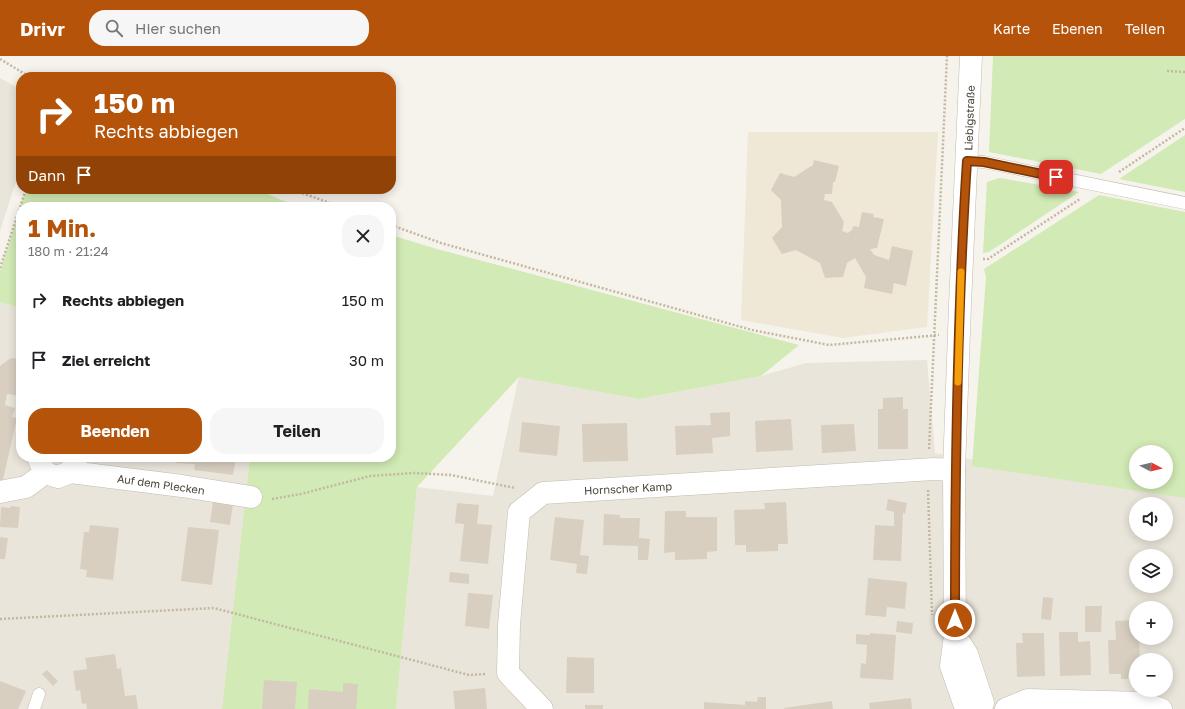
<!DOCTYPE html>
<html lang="de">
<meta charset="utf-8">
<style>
body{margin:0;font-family:"Golos Text",sans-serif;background:#f6f6f6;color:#202124;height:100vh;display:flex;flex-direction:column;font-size:15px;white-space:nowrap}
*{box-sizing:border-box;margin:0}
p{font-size:13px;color:#757577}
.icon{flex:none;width:22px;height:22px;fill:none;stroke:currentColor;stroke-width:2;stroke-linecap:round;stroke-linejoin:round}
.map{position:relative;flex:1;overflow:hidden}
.side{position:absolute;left:16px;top:146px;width:380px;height:260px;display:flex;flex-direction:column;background:#fff;border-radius:16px;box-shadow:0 2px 10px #0003}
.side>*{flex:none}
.banner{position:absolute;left:16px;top:16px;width:380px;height:122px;border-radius:16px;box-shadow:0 2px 10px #0003;background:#b45309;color:#fff;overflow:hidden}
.needle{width:26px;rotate:97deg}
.controls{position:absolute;left:1129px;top:389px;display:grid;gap:8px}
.controls a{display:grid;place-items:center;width:44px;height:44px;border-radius:50%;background:#fff;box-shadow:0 2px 10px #0003;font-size:20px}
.pin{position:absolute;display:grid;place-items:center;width:34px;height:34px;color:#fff;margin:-17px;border-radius:8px;box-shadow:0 2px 6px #0006}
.me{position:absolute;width:44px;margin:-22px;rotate:0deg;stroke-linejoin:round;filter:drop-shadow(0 0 3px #0008)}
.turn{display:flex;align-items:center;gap:14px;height:84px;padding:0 12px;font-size:18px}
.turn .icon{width:52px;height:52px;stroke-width:2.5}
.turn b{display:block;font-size:28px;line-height:34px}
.then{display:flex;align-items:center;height:38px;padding:0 12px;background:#0003;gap:8px;font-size:15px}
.round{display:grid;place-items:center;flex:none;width:42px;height:42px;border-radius:16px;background:#f6f6f6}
.summary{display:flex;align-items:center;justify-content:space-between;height:68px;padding:0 12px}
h1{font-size:24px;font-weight:700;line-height:30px;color:#b45309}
.primary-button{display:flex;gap:8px;margin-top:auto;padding:8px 12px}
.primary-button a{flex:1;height:46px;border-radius:16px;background:#b45309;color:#fff;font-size:16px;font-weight:700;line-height:46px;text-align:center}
.primary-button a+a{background:#f6f6f6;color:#202124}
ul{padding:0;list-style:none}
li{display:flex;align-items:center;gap:12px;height:60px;padding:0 12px}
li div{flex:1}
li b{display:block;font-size:15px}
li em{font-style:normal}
header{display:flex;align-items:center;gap:24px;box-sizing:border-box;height:56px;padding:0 20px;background:#b45309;color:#fff}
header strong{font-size:19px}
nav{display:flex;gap:22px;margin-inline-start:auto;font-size:14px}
.search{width:280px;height:36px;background:#f6f6f6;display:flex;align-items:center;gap:10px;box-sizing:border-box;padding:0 14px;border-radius:16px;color:#757577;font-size:15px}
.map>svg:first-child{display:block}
</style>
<header>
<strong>Drivr</strong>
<div class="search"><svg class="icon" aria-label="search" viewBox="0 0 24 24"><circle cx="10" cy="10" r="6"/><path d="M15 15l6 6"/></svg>Hier suchen</div>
<nav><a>Karte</a><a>Ebenen</a><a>Teilen</a></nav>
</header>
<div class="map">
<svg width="1185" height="653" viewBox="0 0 1185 653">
<rect width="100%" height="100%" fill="#f6f3ec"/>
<g fill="#eae5da" fill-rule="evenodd">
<polygon points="0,22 21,34 21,110 0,175"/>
<polygon points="0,246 21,252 21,401 250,401 222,653 0,653"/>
<path d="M 927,304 L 935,397 L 1185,440 L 1185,653 L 396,653 L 417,431 L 493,440 L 519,320 L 639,343 L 761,320 L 806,307 ZM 1136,448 L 1166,448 L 1166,478 L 1136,478 ZM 1136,500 L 1166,500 L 1166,530 L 1136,530 ZM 1136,552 L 1166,552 L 1166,582 L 1136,582 ZM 1136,604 L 1166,604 L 1166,634 L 1136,634 Z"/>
</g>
<polygon fill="#efe8d6" points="748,76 938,76 927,271 843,282 741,264"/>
<g fill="#d2eab5" fill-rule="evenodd">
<polygon points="993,0 1185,0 1185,63 1101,118 989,96"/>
<polygon points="1185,79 1185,136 1119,123"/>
<polygon points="1000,122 1079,136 989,196 983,197 987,126"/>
<polygon points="26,133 256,133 298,151 21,151 21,252 0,246 0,215"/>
<path d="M 1099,139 L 1185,156 L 1185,442 L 972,410 L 986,221 L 984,213 ZM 1136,396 L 1166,396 L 1166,426 L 1136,426 Z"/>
<polygon points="391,179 437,193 799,289 761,320 639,343 519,321 417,431 396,653 222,653 250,401 391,401"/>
</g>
<g fill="#d8cfc1">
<polygon points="814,104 839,110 835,126 833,126 832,138 825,138 824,144 832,146 844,166 842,175 848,177 852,174 853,170 859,171 862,156 874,158 873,161 884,163 877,192 870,193 874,199 889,204 892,190 913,195 906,230 894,227 892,238 864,232 866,221 855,202 847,207 843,221 825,222 820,207 796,194 782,198 772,182 782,171 781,144 771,134 780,117 794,121 813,109"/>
<polygon points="11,302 21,303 21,340 7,338 5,349 15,352 12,361 17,362 2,428 0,428 0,310"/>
<polygon points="903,341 903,353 908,353 908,393 878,393 878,353 883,353 883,342"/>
<polygon points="730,356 730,380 712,382 713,397 676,399 675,370 711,369 710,357"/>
<polygon points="791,363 793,394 756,396 755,365"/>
<polygon points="522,366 560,370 557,400 519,396"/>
<polygon points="627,367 628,405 583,406 582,368"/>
<polygon points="854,368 856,395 822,397 821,369"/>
<polygon points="161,401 236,401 233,419 194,414 195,408 176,407 176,404"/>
<polygon points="888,443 907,447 905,458 903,457 901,505 873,504 875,469 894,470 894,456 886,454"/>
<polygon points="213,446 233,448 230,469 210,466"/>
<polygon points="786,446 788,488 778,488 778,495 746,496 746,489 735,489 734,454 765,453 764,447"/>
<polygon points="457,447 479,449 477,468 492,469 488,508 460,505 464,468 455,467"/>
<polygon points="11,450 20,451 18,472 0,471 1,451 10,452"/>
<polygon points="665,455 686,455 686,461 717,461 717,495 707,496 707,503 675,504 675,496 664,497"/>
<polygon points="604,458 620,459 620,462 640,462 639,482 650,483 648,504 638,504 638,490 603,489"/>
<polygon points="555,461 584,464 580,499 589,500 587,518 576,517 577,508 550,504"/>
<polygon points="90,469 119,472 113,524 86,521 87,514 80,513 84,476 89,476"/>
<polygon points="188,471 219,474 212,529 181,525"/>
<polygon points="0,481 8,482 5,503 0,503"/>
<polygon points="450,516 469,518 469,528 449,526"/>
<polygon points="868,522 907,526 905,553 887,551 886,561 865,559"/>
<polygon points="468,537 493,539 489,573 465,570"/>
<polygon points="1043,541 1053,542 1051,564 1041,563"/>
<polygon points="1085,550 1102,550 1101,576 1085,576"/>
<polygon points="1166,558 1172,559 1170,576 1166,576"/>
<polygon points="1136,564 1136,582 1139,582 1140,604 1136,604 1136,618 1128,618 1128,623 1121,623 1121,618 1109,618 1108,584 1116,584 1115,565"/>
<polygon points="897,565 913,567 912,578 896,576"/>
<polygon points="1059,576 1078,576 1078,586 1090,585 1091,619 1060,620"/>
<polygon points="870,577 896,579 893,624 860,622 861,607 866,608 867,589 856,588 856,578 870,579"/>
<polygon points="1022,577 1044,577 1045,620 1017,621 1016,587 1023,587"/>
<polygon points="115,598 117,613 121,612 125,640 136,639 138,653 87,653 86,647 82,648 80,634 76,635 73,615 87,613 85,602"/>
<polygon points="567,601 594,602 594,637 566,637"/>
<polygon points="47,614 58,625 53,630 42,618"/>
<polygon points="264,624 297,626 295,653 262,653"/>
<polygon points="0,625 26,635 18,653 0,653"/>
<polygon points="343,627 358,628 356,653 308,653 309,633 343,636"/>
<polygon points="485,632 487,653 455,653 453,635"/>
<polygon points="758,641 766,641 766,653 704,653 704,646 745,649 745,645 757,646"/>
<polygon points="911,642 912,653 870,653 869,647"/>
<polygon points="832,645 833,653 784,653 784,652"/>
<rect x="585" y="649" width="18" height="4"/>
</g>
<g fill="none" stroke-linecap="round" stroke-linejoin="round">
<defs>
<g id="lane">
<polyline points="967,105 984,106 1185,147"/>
<polyline points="34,653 39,638"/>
</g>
<g id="street">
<polyline points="38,401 45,417 58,421 70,416 77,401"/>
<polyline points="70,416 182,430 251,441"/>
<polyline points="0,436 26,431 45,417"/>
<polyline points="955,579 967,598 983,647"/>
<polyline points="542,653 508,617 509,569 519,456 543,437 934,413 954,414"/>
<polyline points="966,653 951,610 955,579 954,414 960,249 971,0"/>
<polyline points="1006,653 1028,644 1144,647 1161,653"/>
</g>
</defs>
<use href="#lane" stroke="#c2bbae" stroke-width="13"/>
<use href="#street" stroke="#c2bbae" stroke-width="23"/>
<g stroke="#c4b79f" stroke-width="2.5" stroke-dasharray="2 2" stroke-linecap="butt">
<polyline points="0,3 30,21"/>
<polyline points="1167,15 1185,16"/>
<polyline points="1119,116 1185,72"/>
<polyline points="291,133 341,151"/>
<polyline points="391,169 441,187 752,274 829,289 939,279"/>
<polyline points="983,203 988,203 1080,143"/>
<polyline points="0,212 26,133"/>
<polyline points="929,393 947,0"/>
<polyline points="928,434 932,559"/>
<polyline points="272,443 301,438 370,420 414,417 451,419 515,432"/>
<polyline points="0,563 214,552 469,619 487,618"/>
</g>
<use href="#lane" stroke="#fff" stroke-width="12"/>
<use href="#street" stroke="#fff" stroke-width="22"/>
</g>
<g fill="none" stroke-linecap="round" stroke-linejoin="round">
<defs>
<path id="route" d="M 955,564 C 955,411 957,258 967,105 L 984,106 L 1056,121"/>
</defs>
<use href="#route" stroke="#753606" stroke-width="10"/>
<use href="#route" stroke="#b45309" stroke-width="7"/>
<polyline stroke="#f59e0b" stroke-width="7" points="958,326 961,216"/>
</g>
<g text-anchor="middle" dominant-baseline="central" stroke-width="4" stroke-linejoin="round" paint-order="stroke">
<g font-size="11" fill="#4b4439" stroke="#fff">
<text transform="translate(969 62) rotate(-88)">Liebigstraße</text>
<text transform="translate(161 428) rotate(8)">Auf dem Plecken</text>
<text transform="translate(628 432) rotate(-3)">Hornscher Kamp</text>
</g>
</g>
</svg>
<div class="controls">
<a><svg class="needle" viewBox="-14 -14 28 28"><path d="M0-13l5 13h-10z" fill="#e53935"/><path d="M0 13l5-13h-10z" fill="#757577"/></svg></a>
<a><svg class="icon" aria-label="sound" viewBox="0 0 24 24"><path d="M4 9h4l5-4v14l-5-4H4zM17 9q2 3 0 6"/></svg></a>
<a><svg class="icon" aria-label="layers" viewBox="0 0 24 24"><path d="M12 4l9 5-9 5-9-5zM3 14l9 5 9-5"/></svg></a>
<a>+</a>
<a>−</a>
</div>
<div class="pin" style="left:1056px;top:121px;background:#d93025"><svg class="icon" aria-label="arrive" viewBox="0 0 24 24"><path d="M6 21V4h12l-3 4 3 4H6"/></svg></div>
<svg class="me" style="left:955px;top:564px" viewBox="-20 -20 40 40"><circle r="17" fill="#b45309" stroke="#fff" stroke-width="3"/><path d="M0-11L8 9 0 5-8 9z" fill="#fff"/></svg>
<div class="banner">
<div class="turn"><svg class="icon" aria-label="right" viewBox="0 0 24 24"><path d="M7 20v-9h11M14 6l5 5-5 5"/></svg><div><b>150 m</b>Rechts abbiegen</div></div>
<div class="then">Dann<svg class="icon" aria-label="arrive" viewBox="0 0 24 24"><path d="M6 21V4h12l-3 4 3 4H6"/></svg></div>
</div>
<section class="side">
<div class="summary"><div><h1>1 Min.</h1><p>180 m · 21:24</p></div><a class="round"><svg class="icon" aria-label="close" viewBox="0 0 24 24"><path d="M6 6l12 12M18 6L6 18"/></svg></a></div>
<ul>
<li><svg class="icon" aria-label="right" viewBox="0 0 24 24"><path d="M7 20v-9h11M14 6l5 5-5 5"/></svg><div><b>Rechts abbiegen</b></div><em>150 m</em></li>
<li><svg class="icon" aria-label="arrive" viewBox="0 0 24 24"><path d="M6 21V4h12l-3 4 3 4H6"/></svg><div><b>Ziel erreicht</b></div><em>30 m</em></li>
</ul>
<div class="primary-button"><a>Beenden</a><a>Teilen</a></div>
</section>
</div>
